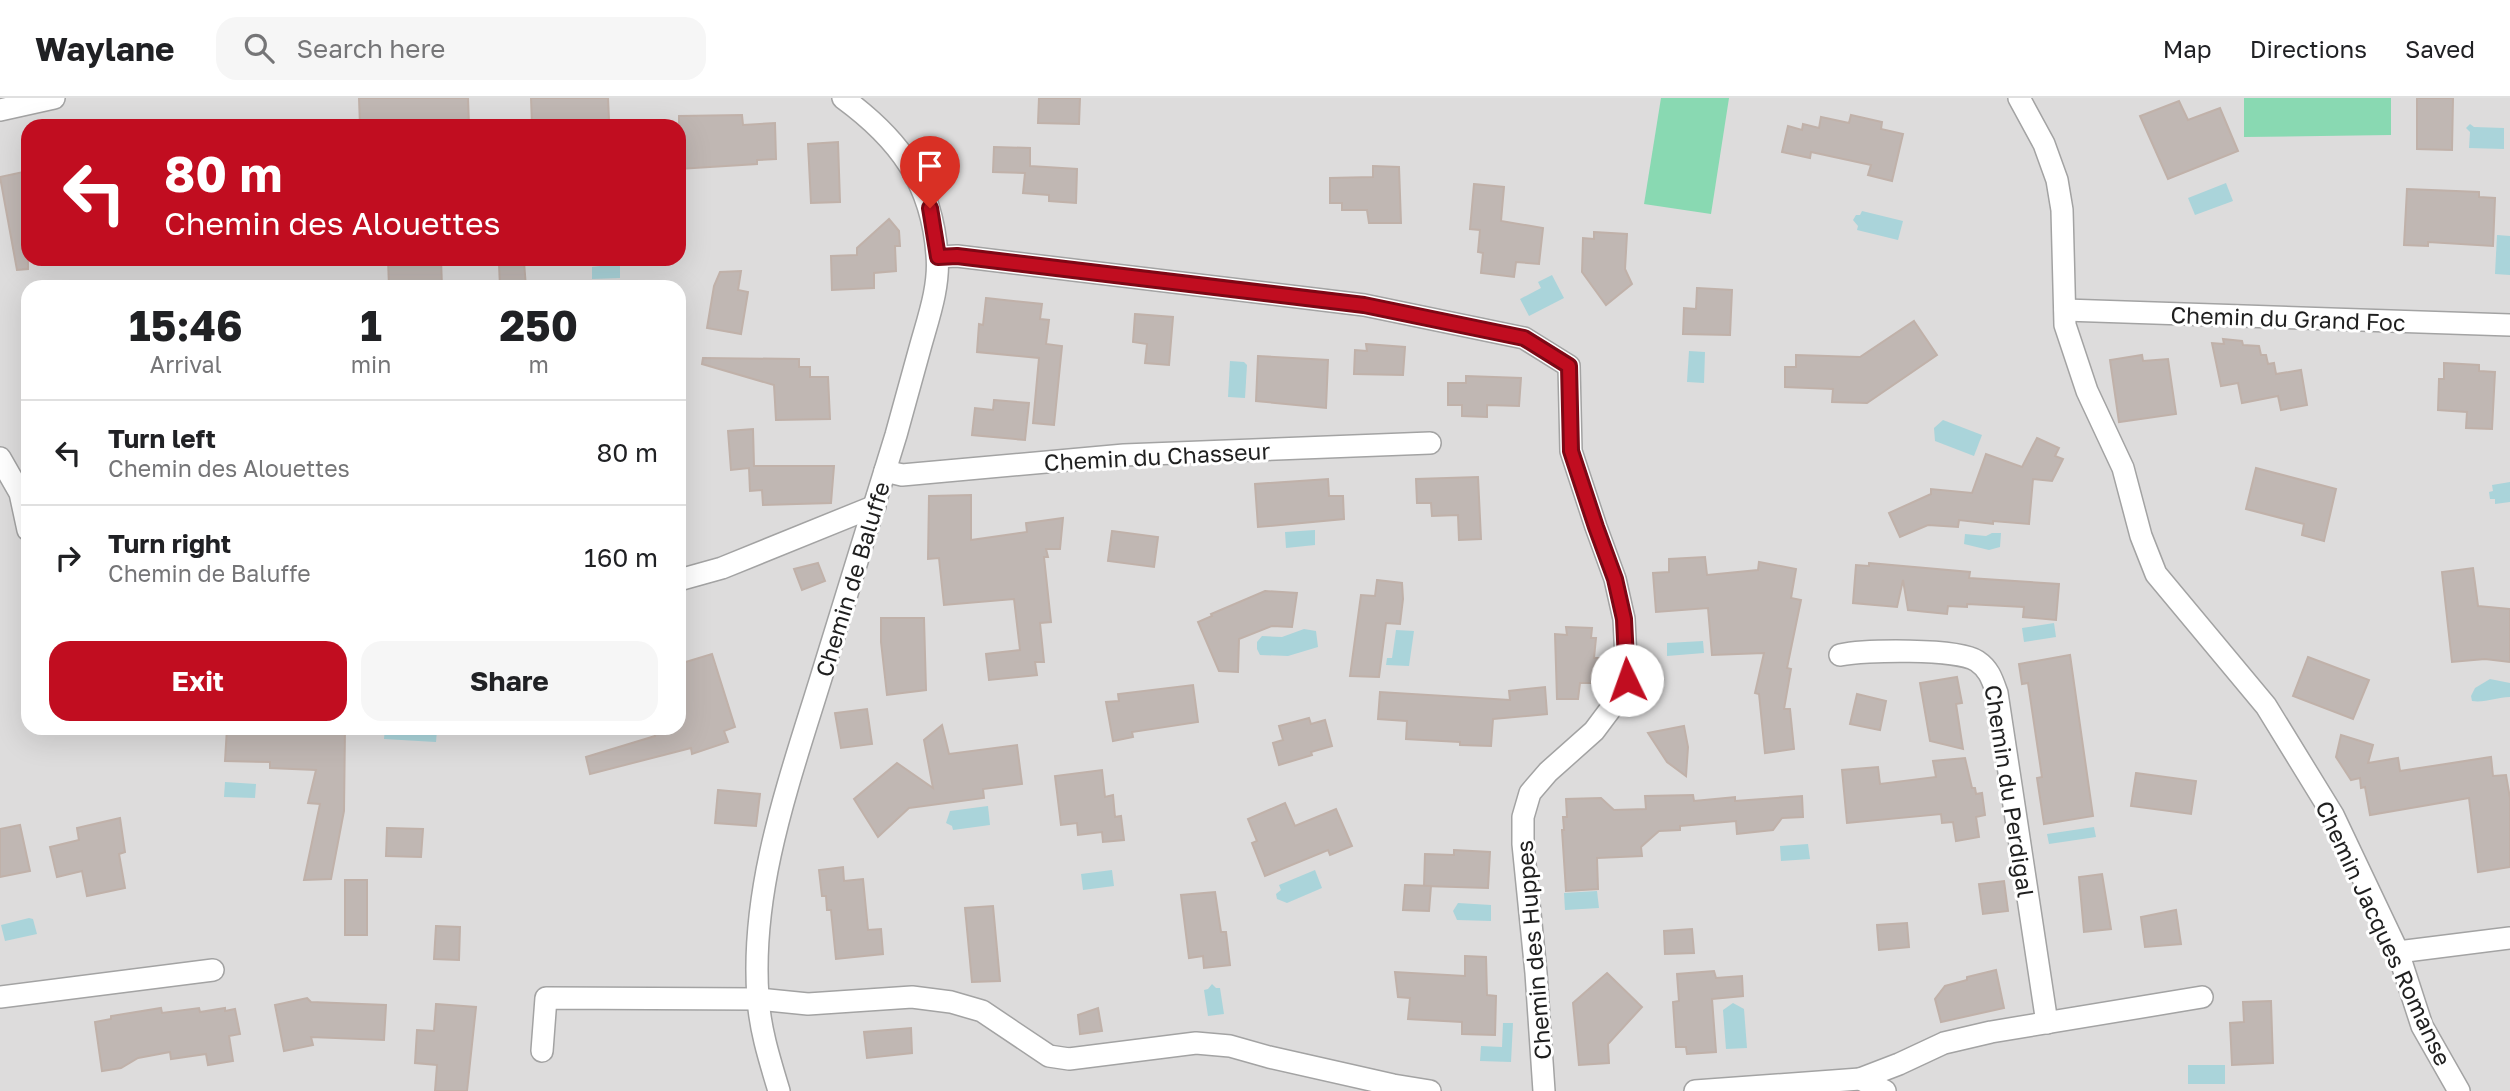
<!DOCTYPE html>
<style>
body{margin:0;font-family:"Golos Text",sans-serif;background:#f6f6f6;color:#202124;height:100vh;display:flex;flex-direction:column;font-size:26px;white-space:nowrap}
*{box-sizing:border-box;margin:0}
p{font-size:23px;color:#757577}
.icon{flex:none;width:38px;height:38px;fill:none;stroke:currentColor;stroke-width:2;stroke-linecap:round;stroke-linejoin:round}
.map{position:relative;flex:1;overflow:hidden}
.sheet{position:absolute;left:21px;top:182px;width:665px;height:455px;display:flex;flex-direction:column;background:#fff;border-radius:21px;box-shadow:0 7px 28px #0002}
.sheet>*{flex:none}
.top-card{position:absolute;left:21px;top:21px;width:665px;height:147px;border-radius:21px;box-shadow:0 7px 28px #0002;background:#c10d20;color:#fff;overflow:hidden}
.pin{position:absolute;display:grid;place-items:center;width:60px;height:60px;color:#fff;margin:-72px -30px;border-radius:50% 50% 50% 0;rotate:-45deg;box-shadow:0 0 7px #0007}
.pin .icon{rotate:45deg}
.me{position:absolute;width:77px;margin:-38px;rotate:357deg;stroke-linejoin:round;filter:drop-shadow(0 0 5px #0008)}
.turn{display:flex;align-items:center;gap:24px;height:147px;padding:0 28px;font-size:32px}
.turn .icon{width:91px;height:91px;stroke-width:2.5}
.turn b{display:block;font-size:49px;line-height:60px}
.eta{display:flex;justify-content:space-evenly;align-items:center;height:119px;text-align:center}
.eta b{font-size:42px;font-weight:700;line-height:49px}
.primary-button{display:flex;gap:14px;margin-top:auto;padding:14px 28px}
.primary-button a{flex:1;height:80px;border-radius:21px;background:#c10d20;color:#fff;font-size:28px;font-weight:700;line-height:80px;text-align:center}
.primary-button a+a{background:#f6f6f6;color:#202124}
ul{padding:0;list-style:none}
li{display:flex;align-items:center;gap:21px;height:105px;padding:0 28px;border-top:2px solid #e0e0e0}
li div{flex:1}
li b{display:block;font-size:26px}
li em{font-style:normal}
header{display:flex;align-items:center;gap:42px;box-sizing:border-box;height:98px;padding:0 35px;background:#fff;border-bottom:2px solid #e0e0e0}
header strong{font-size:33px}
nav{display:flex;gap:38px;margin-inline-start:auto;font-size:24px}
.search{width:490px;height:63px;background:#f6f6f6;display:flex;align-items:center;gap:18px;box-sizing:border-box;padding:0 24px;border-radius:21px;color:#757577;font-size:26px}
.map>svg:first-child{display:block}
</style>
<header>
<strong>Waylane</strong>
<div class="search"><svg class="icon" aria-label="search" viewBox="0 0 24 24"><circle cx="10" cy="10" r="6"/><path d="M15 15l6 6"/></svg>Search here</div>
<nav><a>Map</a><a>Directions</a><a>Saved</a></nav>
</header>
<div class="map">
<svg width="2510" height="993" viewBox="0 0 2510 993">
<rect width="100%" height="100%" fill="#efebe6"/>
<path fill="#dddcdc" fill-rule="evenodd" d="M 0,0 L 2510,0 L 2510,993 L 0,993 ZM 28,28 L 679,28 L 679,161 L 28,161 ZM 28,189 L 679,189 L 679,630 L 28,630 Z"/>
<g fill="#89d9b2">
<polygon points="1661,0 1729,0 1711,116 1644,106"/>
<polygon points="2244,0 2391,0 2391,37 2244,39"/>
</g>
<g fill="#aad4da">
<polygon points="2470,26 2474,29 2504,30 2504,51 2469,50 2470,34 2466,30"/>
<polygon points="2226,85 2233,103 2195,117 2188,100"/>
<polygon points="1862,113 1903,123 1898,142 1857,132 1858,128 1853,122 1856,117 1860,117"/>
<polygon points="2497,137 2510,138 2510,177 2495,176"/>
<polygon points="600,161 620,161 620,180 592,181 592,169 600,168"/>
<polygon points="1552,177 1564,200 1529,218 1520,201 1541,190 1538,184"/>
<polygon points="1689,253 1705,254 1704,285 1687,284"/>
<polygon points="1230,263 1244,264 1247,267 1245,300 1228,299"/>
<polygon points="1943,322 1982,337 1974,358 1935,343 1934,330"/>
<polygon points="2510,384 2510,404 2495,406 2495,401 2490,401 2489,394 2493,393 2492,387"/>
<polygon points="1315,432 1315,447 1286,450 1285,434"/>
<polygon points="1992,435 2001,435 2000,449 1989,452 1964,446 1965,436 1986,438"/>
<polygon points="2054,525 2056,539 2024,544 2022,530"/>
<polygon points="1304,531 1316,533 1318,549 1288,558 1260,557 1257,551 1257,544 1262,538 1282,539"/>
<polygon points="1396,532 1414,533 1409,568 1386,567 1387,560 1392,560"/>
<polygon points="1703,543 1704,555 1667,558 1667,545"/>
<path d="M 2490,581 L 2510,585 L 2510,599 C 2497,599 2485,605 2472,603 L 2471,598 L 2475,590 Z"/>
<polygon points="385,630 437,632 436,644 384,641"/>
<polygon points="225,684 256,686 255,700 224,699"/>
<polygon points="988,708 990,727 953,732 952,728 946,725 950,713"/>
<polygon points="2094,729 2096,739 2049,746 2047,736"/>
<polygon points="1808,746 1810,761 1781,763 1780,748"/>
<polygon points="1112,772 1114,788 1083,792 1081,776"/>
<polygon points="1315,772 1322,790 1287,805 1277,801 1276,796 1281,792 1279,787"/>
<polygon points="1597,793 1599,810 1565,812 1564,795"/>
<polygon points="1458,805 1491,807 1491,823 1457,822 1453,813"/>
<polygon points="29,820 33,821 37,836 5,843 1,827"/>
<polygon points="1212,886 1216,890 1220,890 1224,916 1208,918 1204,892 1208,891"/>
<polygon points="1733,905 1744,911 1747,950 1726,951 1723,912"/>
<polygon points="1503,925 1513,925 1511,964 1480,963 1481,948 1502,949"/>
<rect x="2188" y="967" width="37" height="19"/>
</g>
<g fill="#c0b7b3" stroke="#c0b1a9" stroke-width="2">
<polygon points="359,0 468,0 469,28 360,28"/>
<polygon points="531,0 608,0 609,22 532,26"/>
<polygon points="1039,0 1080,0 1079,26 1038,25"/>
<polygon points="2417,0 2453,0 2452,52 2417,51"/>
<polygon points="2179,3 2188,22 2220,10 2238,53 2168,81 2140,18"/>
<polygon points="742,17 743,27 775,25 776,61 757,62 757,66 679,71 679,18"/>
<polygon points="1851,17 1882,24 1881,31 1903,36 1892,83 1868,77 1871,67 1811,54 1810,60 1782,54 1788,28 1802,32 1803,26 1819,30 1821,19 1849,25"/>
<polygon points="838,44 840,104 811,105 808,46"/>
<polygon points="994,49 1030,50 1030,68 1077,71 1076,105 1049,103 1049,97 1023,95 1025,75 993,74"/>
<polygon points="1373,68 1399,69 1401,125 1369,125 1367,112 1342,112 1342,105 1330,105 1330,80 1373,79"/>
<polygon points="28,73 28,171 17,172 0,79"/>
<polygon points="1474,86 1504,89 1501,123 1543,130 1539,166 1516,164 1514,179 1481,175 1483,155 1478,154 1480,132 1470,131"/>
<polygon points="2407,91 2479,94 2479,99 2495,100 2493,148 2428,144 2428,148 2404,147"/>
<polygon points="889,121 899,133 900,148 895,148 896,173 874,175 874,190 832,192 831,158 857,157 857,150"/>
<polygon points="1594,134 1627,136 1625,171 1632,186 1606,207 1582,174 1583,140 1594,141"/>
<polygon points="388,161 441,161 442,189 389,189"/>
<polygon points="524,164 526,189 500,189 499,166"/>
<polygon points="741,173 738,192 748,194 741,236 707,230 714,188 720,174"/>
<polygon points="1697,190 1732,192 1730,237 1683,236 1684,210 1696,211"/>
<polygon points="986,200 1042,206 1040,221 1049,222 1046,246 1062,248 1054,327 1033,325 1039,260 977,254 979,226 983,227"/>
<polygon points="1135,216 1173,219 1169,267 1145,265 1147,246 1133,244"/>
<polygon points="1914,223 1937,257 1867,305 1832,304 1833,291 1785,289 1785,269 1796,269 1796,257 1860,259"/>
<polygon points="2223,241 2242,243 2243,247 2259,248 2261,257 2266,257 2268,266 2274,265 2276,276 2301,272 2307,307 2281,312 2278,298 2242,305 2238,285 2221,288 2212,245 2224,246"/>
<polygon points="1366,246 1405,249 1403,277 1354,276 1355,252 1367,253"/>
<polygon points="2142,257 2143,263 2168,261 2176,316 2119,324 2110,262"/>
<polygon points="1258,258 1328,262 1326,310 1256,303"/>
<polygon points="703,260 799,261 799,269 810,269 810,279 828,279 830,321 776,322 774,287 702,266"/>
<polygon points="2444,265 2479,267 2479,273 2495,274 2492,331 2466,330 2467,314 2438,312 2439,281 2444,281"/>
<polygon points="1466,278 1521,280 1519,308 1487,307 1487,319 1462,318 1462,307 1448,307 1448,285 1466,285"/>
<polygon points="994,302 1029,305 1025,342 972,337 975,310 993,312"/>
<polygon points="753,331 754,368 834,368 831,405 763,407 762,392 750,393 749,370 731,372 728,333"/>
<polygon points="2037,340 2059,350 2055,358 2063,361 2052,383 2033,381 2029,426 1993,423 1993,426 1959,422 1958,429 1928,427 1900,439 1889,415 1931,396 1931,391 1972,395 1986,356 2022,369"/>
<polygon points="2256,370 2336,391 2324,443 2302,437 2304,426 2246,411"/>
<polygon points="1478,379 1481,441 1459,442 1458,417 1432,418 1431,405 1417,405 1416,381"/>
<polygon points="1328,381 1329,398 1343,398 1344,421 1258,429 1255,386"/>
<polygon points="971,397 971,442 1027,434 1026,425 1063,420 1060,451 1046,451 1048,459 1044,459 1051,524 1040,525 1044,564 1035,564 1037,577 989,582 986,556 1020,552 1014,501 944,507 939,460 928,461 929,398"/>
<polygon points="1112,433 1158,439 1154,469 1108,463"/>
<polygon points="1705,459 1707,477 1758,472 1759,464 1796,471 1791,500 1801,502 1787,570 1791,571 1784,611 1790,611 1794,651 1765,655 1759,596 1755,595 1764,555 1712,557 1708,510 1656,514 1653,475 1669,474 1669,461"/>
<polygon points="818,465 825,483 802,492 794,471"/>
<polygon points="1869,465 1970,474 1969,480 2059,486 2056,522 2023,519 2024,509 1967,506 1967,509 1948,508 1947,516 1908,512 1903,482 1897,509 1853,505 1856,467 1869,468"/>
<polygon points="2473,470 2478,508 2510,511 2510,564 2485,561 2452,564 2442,474"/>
<polygon points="1377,482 1402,485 1403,501 1400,526 1386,525 1379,579 1350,578 1361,497 1375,498"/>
<polygon points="1265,493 1297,495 1292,529 1272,528 1239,541 1238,574 1219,573 1198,524 1212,518 1211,516"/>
<polygon points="881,520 924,520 926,592 887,597 881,544"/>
<polygon points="1566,529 1592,530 1591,540 1596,540 1594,560 1604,560 1603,585 1580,585 1578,601 1557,601 1555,536 1567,537"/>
<polygon points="712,556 735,629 724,633 728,644 692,656 691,650 590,676 586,659 655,638 654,635 669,630 679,630 679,566"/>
<polygon points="2070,557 2093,718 2044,726 2037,680 2042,679 2028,585 2022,586 2019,566"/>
<polygon points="2308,559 2369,582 2353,621 2293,598"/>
<polygon points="1957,579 1962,605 1956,606 1963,651 1930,643 1920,585"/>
<polygon points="1193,587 1198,624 1132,634 1133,639 1113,643 1106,604 1119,603 1118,596"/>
<polygon points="1545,589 1547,616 1493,621 1491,648 1460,647 1460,644 1406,641 1407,623 1378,621 1380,594 1510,602 1509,593"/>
<polygon points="1857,596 1886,603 1880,632 1850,626"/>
<polygon points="867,611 872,646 841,650 835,615"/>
<polygon points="1309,620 1311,626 1325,622 1332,648 1311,654 1312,657 1279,667 1273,645 1283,642 1279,628"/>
<polygon points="942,627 949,656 1017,647 1022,686 983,691 984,700 909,710 878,739 854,701 897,665 933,690 924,642"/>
<polygon points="1684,628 1688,649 1686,678 1667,664 1648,635"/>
<polygon points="227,630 345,630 344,713 331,781 304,782 320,706 308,705 316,672 270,670 270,664 225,663"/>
<polygon points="2341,637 2373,647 2368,665 2398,660 2400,673 2491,659 2493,678 2506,677 2510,700 2510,769 2478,774 2469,700 2370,717 2365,689 2361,690 2360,680 2351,682 2336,659"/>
<polygon points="1965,660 1972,690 1975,690 1976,696 1982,695 1985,717 1976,719 1979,739 1956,743 1953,724 1942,725 1941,716 1847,725 1842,672 1878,669 1880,686 1936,679 1933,663"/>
<polygon points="1102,672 1105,699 1113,697 1115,719 1121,718 1124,742 1103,744 1102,734 1078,737 1077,725 1061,727 1055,678"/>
<polygon points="2136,675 2196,683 2191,716 2131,708"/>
<polygon points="718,692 760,696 756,728 715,725"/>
<polygon points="1693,697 1694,703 1735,699 1735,703 1802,698 1803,719 1782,720 1773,732 1737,736 1736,723 1680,728 1680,732 1659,733 1641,749 1642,758 1597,760 1598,791 1566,793 1562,732 1564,732 1563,719 1567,719 1566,701 1601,700 1614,712 1646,711 1645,698"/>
<polygon points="1285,705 1295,728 1336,711 1352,748 1330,757 1328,752 1265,778 1252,745 1257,743 1248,721"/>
<polygon points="120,720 125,754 119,756 125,790 87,798 82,773 57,779 50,749 79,742 77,730"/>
<polygon points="20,727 30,773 0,779 0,731"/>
<polygon points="387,730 423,731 421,759 386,758"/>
<polygon points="1454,752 1490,754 1488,790 1424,788 1425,756 1454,757"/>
<polygon points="843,769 844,783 863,781 868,832 881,831 883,856 836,861 831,812 827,812 826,798 822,798 819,772"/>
<polygon points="2102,776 2111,831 2084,834 2079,779"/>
<rect x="345" y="782" width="22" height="55"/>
<polygon points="2004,783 2008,813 1983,816 1979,786"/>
<polygon points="1405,787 1431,788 1429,813 1403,812"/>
<polygon points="1215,794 1221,834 1226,834 1230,867 1204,870 1203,858 1189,860 1181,797"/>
<polygon points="993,808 1000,883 972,884 965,810"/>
<polygon points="2176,812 2181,846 2145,849 2141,819"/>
<polygon points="1907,825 1909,849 1879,852 1877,827"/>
<polygon points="436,828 460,829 459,862 434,861"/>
<polygon points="1692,831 1694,855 1665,856 1664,833"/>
<polygon points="1465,858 1486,859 1487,897 1496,898 1495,937 1462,936 1462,924 1408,921 1410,900 1398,899 1395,874 1465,878"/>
<polygon points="1996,872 2004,910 1941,924 1935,901 1945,888 1967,882 1967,879"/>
<polygon points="1714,873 1716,880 1742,878 1743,898 1712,901 1716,954 1687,956 1686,949 1676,949 1673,904 1679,903 1677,876"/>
<polygon points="1607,875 1642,909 1608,946 1609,965 1579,967 1573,905"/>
<polygon points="307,900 311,904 386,907 384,942 311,939 313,947 284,953 275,907"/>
<polygon points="2271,903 2273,965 2232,967 2230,925 2244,924 2243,904"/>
<polygon points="436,906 476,909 467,993 435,993 437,967 415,965 417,932 434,933"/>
<polygon points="161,910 162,915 199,910 200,914 225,910 225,913 235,911 240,936 229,938 233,963 208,967 206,956 171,961 170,954 138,960 121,970 102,973 95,924 111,921 111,918"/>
<polygon points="1098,910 1102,933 1080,936 1078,917"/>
<polygon points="911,930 912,955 867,960 864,934"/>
</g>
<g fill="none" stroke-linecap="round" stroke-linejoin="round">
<defs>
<g id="minor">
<polyline points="2019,0 2044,46 2057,82 2062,112 2065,227 2087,293 2123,370 2141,438 2156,476 2266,608 2333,717 2398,854 2422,928 2459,993"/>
<polyline points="0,12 54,0"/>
<polyline points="938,159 957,158 1364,207 1524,240 1569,268 1571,353 1596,429 1615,481 1624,521 1627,582 1612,609 1594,633 1548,674 1530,695 1523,719 1523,746 1536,875 1544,993"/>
<polyline points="2065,212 2510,227"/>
<polyline points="0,360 20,395 28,432"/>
<polyline points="885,373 902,377 1124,357 1430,345"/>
<polyline points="679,482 722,470 875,408"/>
<path d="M 1840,557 C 1864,552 1957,550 1977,563 C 1989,571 1992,581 1997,595 L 2047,925"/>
<polyline points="2398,854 2510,840"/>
<polyline points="0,899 213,872"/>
<polyline points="542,953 546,900 758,901 808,906 912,899 951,904 982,913 1049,958 1069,961 1196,945 1230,948 1269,959 1393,987 1430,993"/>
<polyline points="1860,981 1899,966 1944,945 1991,934 2202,899"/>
<path d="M 779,993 C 770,963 760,932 758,900 C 750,790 789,684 821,580 C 846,499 871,418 896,337 C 904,308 912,279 920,250 C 928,221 940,188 937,157 C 932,85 899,41 843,0"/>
<polyline points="1695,993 1860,981 1885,993"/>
</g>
</defs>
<use href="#minor" stroke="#a3a3a3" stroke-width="24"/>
<use href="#minor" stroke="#fff" stroke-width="21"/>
</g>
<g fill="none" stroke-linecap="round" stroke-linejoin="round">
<defs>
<polyline id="route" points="930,110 938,159 957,158 1364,207 1524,240 1569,268 1571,353 1596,429 1615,481 1624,521 1627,582"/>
</defs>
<use href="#route" stroke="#7d0815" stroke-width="18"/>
<use href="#route" stroke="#c10d20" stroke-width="12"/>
</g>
<g text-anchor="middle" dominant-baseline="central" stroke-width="6" stroke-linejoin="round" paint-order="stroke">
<g font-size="23" fill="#1f1f1f" stroke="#fff">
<text transform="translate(2288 220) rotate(2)">Chemin du Grand Foc</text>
<text transform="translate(1157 358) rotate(-3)">Chemin du Chasseur</text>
<text transform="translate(852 481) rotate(-73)">Chemin de Baluffe</text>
<text transform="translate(2010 693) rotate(81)">Chemin du Perdigal</text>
<text transform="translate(2384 835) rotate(65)">Chemin Jacques Romanse</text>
<text transform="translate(1533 852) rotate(-95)">Chemin des Huppes</text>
</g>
</g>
</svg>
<div class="pin" style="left:930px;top:110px;background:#d93025"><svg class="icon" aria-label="arrive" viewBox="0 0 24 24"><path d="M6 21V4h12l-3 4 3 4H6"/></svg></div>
<svg class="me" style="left:1627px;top:582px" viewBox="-20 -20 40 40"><circle r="19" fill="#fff"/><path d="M0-13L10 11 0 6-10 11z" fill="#c10d20"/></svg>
<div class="top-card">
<div class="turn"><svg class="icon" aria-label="left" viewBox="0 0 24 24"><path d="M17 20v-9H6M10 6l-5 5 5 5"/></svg><div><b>80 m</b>Chemin des Alouettes</div></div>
</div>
<section class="sheet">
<div class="eta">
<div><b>15:46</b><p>Arrival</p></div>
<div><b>1</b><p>min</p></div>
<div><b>250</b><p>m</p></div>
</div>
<ul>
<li><svg class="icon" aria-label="left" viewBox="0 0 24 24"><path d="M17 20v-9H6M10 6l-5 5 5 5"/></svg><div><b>Turn left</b><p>Chemin des Alouettes</p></div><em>80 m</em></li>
<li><svg class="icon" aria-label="right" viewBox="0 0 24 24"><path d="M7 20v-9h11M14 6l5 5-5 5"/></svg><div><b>Turn right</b><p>Chemin de Baluffe</p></div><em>160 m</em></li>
</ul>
<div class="primary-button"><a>Exit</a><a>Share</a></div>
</section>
</div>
